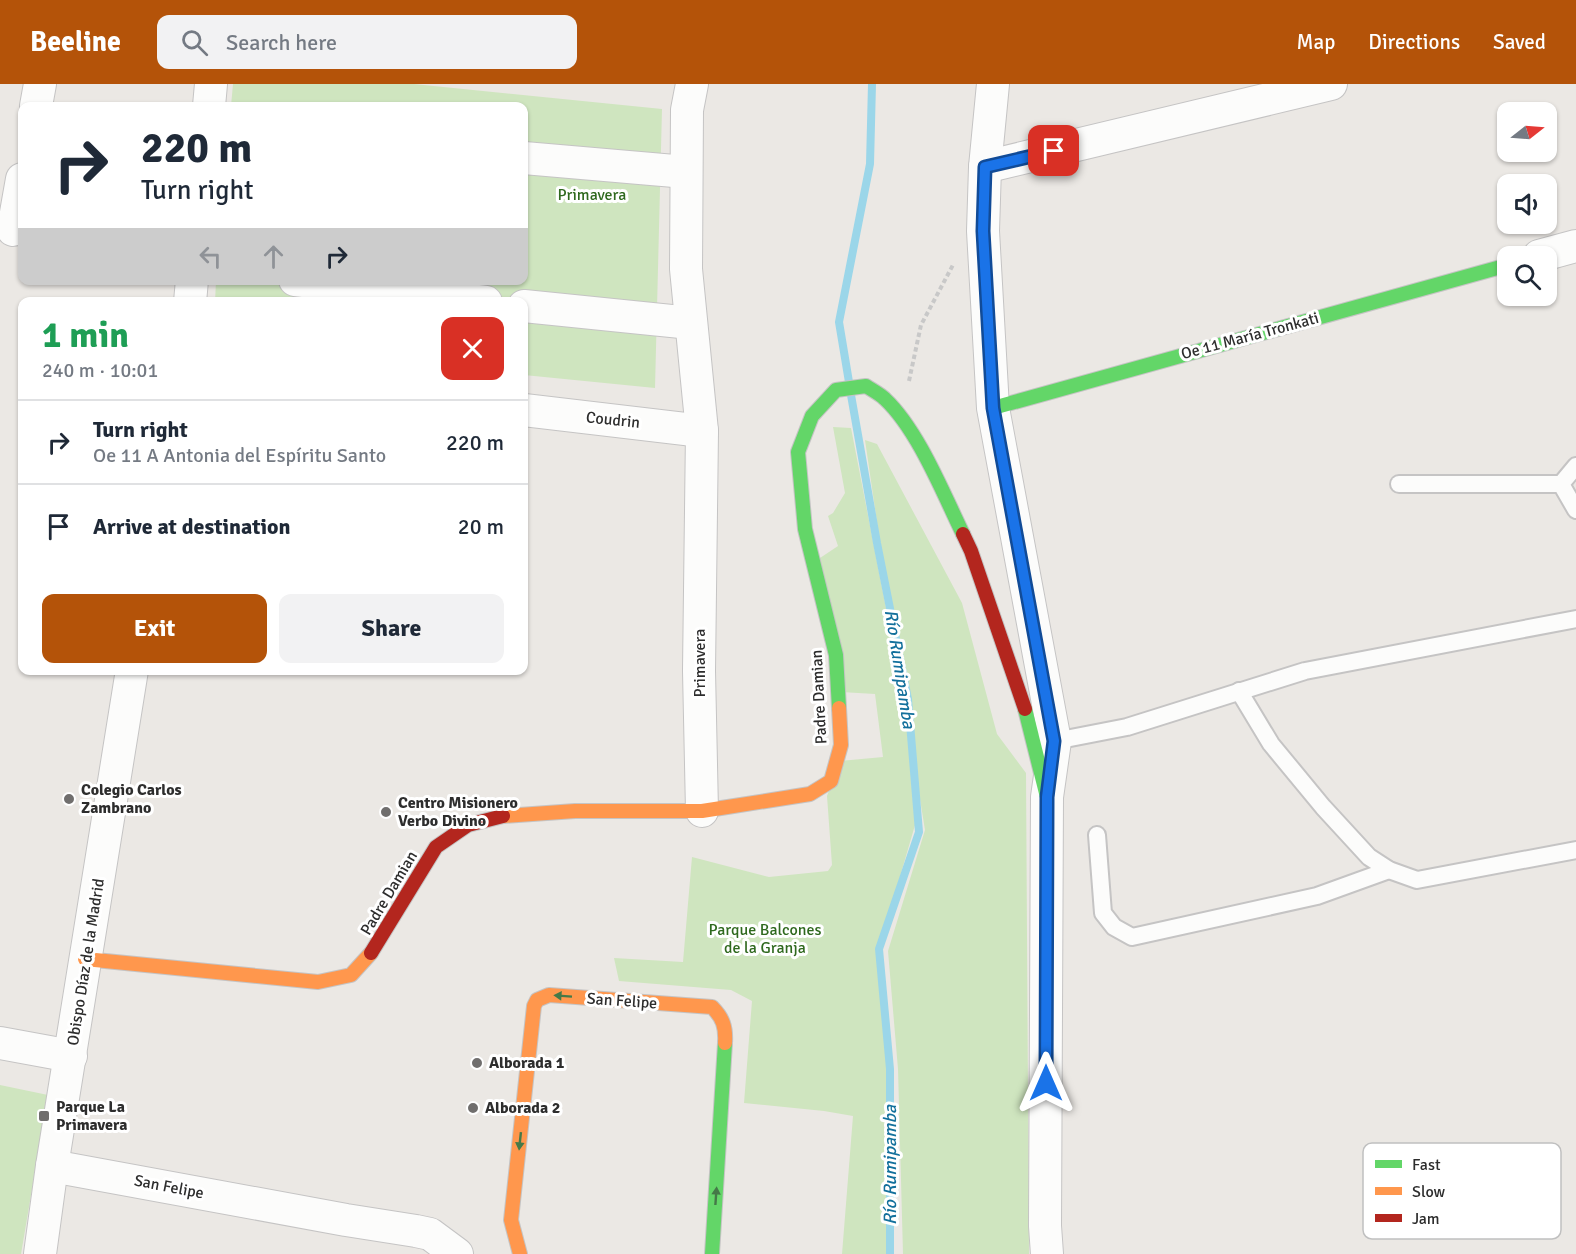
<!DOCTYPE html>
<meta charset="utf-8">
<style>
body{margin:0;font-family:Signika,sans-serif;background:#f2f2f3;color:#1f2937;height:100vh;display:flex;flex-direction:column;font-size:22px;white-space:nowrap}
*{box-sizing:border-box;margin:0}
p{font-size:20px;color:#747a83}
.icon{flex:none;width:33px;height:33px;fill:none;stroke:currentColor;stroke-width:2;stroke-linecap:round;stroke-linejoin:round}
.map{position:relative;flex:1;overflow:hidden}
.panel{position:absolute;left:18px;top:213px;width:510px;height:378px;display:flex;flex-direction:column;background:#fff;border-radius:12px;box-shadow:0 2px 4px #0004}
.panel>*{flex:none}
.banner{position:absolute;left:18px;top:18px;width:510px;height:183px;border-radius:12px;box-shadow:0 2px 4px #0004;background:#fff;color:#1f2937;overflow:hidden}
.needle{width:39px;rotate:73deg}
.fabs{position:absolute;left:1497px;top:18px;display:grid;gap:12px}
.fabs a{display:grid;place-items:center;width:60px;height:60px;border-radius:12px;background:#fff;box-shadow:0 2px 4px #0004;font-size:30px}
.pin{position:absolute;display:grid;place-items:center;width:51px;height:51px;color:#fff;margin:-26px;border-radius:12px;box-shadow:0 3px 9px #0006}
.me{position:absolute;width:66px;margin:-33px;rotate:0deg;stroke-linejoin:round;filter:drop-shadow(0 0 4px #0008)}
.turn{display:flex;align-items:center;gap:21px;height:126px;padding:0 24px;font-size:27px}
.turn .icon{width:78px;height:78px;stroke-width:2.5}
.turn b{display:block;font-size:42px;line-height:51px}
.lanes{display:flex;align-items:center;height:57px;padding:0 24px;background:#0003;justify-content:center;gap:30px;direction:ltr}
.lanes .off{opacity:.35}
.round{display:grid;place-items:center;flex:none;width:63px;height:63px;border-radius:12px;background:#f2f2f3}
.head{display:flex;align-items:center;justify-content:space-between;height:102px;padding:0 24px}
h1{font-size:36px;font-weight:700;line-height:45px;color:#1e9e55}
.action{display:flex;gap:12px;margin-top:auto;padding:12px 24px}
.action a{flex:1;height:69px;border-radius:12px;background:#b45309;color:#fff;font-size:24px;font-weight:700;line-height:69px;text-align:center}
.action a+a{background:#f2f2f3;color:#1f2937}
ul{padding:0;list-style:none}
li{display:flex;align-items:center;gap:18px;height:84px;padding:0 24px;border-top:2px solid #e0e1e3}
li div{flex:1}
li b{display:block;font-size:22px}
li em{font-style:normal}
header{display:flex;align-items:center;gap:36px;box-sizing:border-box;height:84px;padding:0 30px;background:#b45309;color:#fff}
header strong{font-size:28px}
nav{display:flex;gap:33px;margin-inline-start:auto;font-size:21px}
.search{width:420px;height:54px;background:#f2f2f3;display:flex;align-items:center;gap:15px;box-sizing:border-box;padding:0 21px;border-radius:12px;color:#747a83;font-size:22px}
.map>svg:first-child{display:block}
</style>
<header>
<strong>Beeline</strong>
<div class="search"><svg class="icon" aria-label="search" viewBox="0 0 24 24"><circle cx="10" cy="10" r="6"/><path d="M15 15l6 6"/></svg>Search here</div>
<nav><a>Map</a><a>Directions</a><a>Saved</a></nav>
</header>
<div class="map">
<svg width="1576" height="1170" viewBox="0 0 1576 1170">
<rect width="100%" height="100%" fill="#ebe8e4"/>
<g fill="#cfe5bf">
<polygon points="233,0 414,0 662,25 655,304 524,291 524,218 215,218 216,197 524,196 524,22 231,22"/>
<polygon points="833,343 851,344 900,596 865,356 877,360 962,519 997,650 1026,689 1029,1170 903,1170 898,985 888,867 925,746 906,629 915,741 879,865 890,983 890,1170 842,1170 853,1032 824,1027 744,1019 752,917 731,906 619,897 614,874 683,878 692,773 769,793 828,787 832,781 827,712 840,677 883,673 875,610 841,608 820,474 838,462 828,432 833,429 845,409"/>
<polygon points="0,1001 48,1011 21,1170 0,1170"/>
</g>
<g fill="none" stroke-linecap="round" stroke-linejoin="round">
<g stroke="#9bd6e9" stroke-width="8">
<polyline points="849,298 839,238 870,80 872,0"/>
<polyline points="851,311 877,459 908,615 919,748 879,865 890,985 890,1170"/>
</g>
<defs>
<g id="lane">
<polyline points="1576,382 1561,400 1576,426"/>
<polyline points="1399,400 1561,400"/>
<polyline points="1239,607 1271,660 1323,723 1369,773 1389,786 1417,796 1576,766"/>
<polyline points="1055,657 1127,643 1305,587 1576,535"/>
<polyline points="1097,751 1103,829 1114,843 1132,853 1317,812 1389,786"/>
</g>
<g id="street">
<polyline points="692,0 687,26 686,185 702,347 699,587 702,727"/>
<polyline points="993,0 985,83 983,147 993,324 1055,657 1047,713 1045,1142 1047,1170"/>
<polyline points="36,22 40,0"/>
<polyline points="209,22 211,0"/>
<polyline points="524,74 686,88"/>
<polyline points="985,83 1331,0"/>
<polyline points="13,146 22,95"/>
<polyline points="1539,172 1576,162"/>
<polyline points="295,196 486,218"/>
<polyline points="190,218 192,196"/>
<polyline points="524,222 691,239"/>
<polyline points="524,326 702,347"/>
<polyline points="0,959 71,972"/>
<polyline points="52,1082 346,1136 416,1147 430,1150 457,1170"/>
<polyline points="40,1170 52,1082 132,586"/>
</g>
<g id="fast">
<polyline points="993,324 1508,181"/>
<path d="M 839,624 L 836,571 L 805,445 L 798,368 L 812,332 L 836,306 L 866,302 C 872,306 880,310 885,315 C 918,346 943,409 963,450"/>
<polyline points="1025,625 1047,713"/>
<polyline points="712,1170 725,959"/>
</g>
<g id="slow">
<polyline points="503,732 575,727 702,727 810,710 831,697 841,661 839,624"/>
<polyline points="85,875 318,898 351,891 371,869"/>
<path d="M 520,1170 L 511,1136 L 534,922 L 537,916 L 549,911 L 712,923 C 723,934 726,943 725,959"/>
</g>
<g id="jam">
<polyline points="963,450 971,467 1025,625"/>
<polyline points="371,869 436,763 468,741 503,732"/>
</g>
</defs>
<use href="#lane" stroke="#c5c4c4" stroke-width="20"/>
<use href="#street" stroke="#c5c4c4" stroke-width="34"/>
<use href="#fast" stroke="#c5c4c4" stroke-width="16"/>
<use href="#slow" stroke="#c5c4c4" stroke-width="16"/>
<use href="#jam" stroke="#c5c4c4" stroke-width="16"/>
<polyline stroke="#c8c8c8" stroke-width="4" stroke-dasharray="4.5 3" stroke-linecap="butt" points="909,297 921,241 954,179"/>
<use href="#lane" stroke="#fcfcfb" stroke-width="16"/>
<use href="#street" stroke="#fcfcfb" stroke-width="32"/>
<use href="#fast" stroke="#63d668" stroke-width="14"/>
<use href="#slow" stroke="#ff974d" stroke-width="14"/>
<use href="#jam" stroke="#b3261e" stroke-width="14"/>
</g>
<defs><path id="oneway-solid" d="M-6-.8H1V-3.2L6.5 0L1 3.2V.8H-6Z" transform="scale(1.5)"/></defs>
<g fill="#457948">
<use href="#oneway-solid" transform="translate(563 912) rotate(-176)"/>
<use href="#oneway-solid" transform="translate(520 1057) rotate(96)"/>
<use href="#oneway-solid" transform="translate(716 1112) rotate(-86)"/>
</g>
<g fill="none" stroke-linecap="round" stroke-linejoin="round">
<defs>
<polyline id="route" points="1046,999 1047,713 1054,657 993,324 983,147 985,83 1054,67"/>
</defs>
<use href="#route" stroke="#114b97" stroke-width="15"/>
<use href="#route" stroke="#1a73e8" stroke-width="10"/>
</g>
<g fill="#706e6d" stroke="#fff" stroke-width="2">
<circle cx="69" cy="715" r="6"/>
<circle cx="386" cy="728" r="6"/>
<circle cx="477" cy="979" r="6"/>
<circle cx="473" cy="1024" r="6"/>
<rect x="38" y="1026" width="12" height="12" rx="3"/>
</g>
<g text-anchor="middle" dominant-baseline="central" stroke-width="6" stroke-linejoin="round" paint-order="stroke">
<g font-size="16" fill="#2f691e" stroke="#fff">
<text x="592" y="111">Primavera</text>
<text x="765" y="846">Parque Balcones<tspan x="765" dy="18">de la Granja</tspan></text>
</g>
<g font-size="16" fill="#2d2d2d" stroke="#fff">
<text transform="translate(1250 252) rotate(-15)">Oe 11 María Tronkati</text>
<text transform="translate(613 336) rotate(6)">Coudrin</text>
<text transform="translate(700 579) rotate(-90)">Primavera</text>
<text transform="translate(819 613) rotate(-93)">Padre Damian</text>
<text transform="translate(389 809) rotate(-59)">Padre Damian</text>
<text transform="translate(86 878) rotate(-81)">Obispo Díaz de la Madrid</text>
<text transform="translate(622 917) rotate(4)">San Felipe</text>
<text transform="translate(169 1103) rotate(11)">San Felipe</text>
</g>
<g font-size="16" font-weight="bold" fill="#2d2d2d" stroke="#fff" text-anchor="start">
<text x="81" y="706">Colegio Carlos<tspan x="81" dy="18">Zambrano</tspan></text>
<text x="398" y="719">Centro Misionero<tspan x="398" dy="18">Verbo Divino</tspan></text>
<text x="489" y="979">Alborada 1</text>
<text x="56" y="1023">Parque La<tspan x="56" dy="18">Primavera</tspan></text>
<text x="485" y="1024">Alborada 2</text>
</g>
<g font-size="18" font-style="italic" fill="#13709c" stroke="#fff">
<text transform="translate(900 585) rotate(81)">Río Rumipamba</text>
<text transform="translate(890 1081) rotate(-90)">Río Rumipamba</text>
</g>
</g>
<rect x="1363" y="1059" width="198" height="96" rx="9" fill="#fff" stroke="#c0c0c0" stroke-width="1.5"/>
<rect x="1375" y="1076" width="27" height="8" fill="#63d668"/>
<rect x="1375" y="1103" width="27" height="8" fill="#ff974d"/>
<rect x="1375" y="1130" width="27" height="8" fill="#b3261e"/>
<g font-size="16" fill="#2d2d2d">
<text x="1412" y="1086">Fast</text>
<text x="1412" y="1113">Slow</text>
<text x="1412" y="1140">Jam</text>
</g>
</svg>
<div class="fabs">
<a><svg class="needle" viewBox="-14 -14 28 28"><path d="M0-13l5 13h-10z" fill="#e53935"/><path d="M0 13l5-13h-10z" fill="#747a83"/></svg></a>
<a><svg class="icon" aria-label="sound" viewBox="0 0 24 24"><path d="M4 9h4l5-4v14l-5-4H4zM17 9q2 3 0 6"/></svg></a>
<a><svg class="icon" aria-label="search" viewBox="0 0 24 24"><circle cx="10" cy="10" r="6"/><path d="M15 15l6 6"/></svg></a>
</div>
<div class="pin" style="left:1054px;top:67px;background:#d93025"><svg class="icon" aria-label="arrive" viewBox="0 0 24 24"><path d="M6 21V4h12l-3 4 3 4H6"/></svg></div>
<svg class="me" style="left:1046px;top:999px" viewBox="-20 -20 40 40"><path d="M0-17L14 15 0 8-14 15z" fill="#1a73e8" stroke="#fff" stroke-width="4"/></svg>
<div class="banner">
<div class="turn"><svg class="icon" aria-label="right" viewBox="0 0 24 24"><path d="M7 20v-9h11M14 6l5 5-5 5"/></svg><div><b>220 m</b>Turn right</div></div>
<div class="lanes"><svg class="icon off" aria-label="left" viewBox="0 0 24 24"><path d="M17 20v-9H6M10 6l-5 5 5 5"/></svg><svg class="icon off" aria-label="ahead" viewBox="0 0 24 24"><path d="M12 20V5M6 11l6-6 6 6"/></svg><svg class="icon" aria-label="right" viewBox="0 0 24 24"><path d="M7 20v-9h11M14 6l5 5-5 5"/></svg></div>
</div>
<section class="panel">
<div class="head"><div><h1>1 min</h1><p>240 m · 10:01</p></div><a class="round" style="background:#d93025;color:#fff"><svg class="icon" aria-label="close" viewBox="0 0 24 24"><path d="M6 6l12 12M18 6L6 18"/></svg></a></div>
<ul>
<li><svg class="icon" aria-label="right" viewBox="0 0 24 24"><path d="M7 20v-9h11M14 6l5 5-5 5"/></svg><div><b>Turn right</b><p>Oe 11 A Antonia del Espíritu Santo</p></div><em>220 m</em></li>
<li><svg class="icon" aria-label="arrive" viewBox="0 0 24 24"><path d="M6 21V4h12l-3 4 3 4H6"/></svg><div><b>Arrive at destination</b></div><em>20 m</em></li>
</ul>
<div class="action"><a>Exit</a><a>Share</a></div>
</section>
</div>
